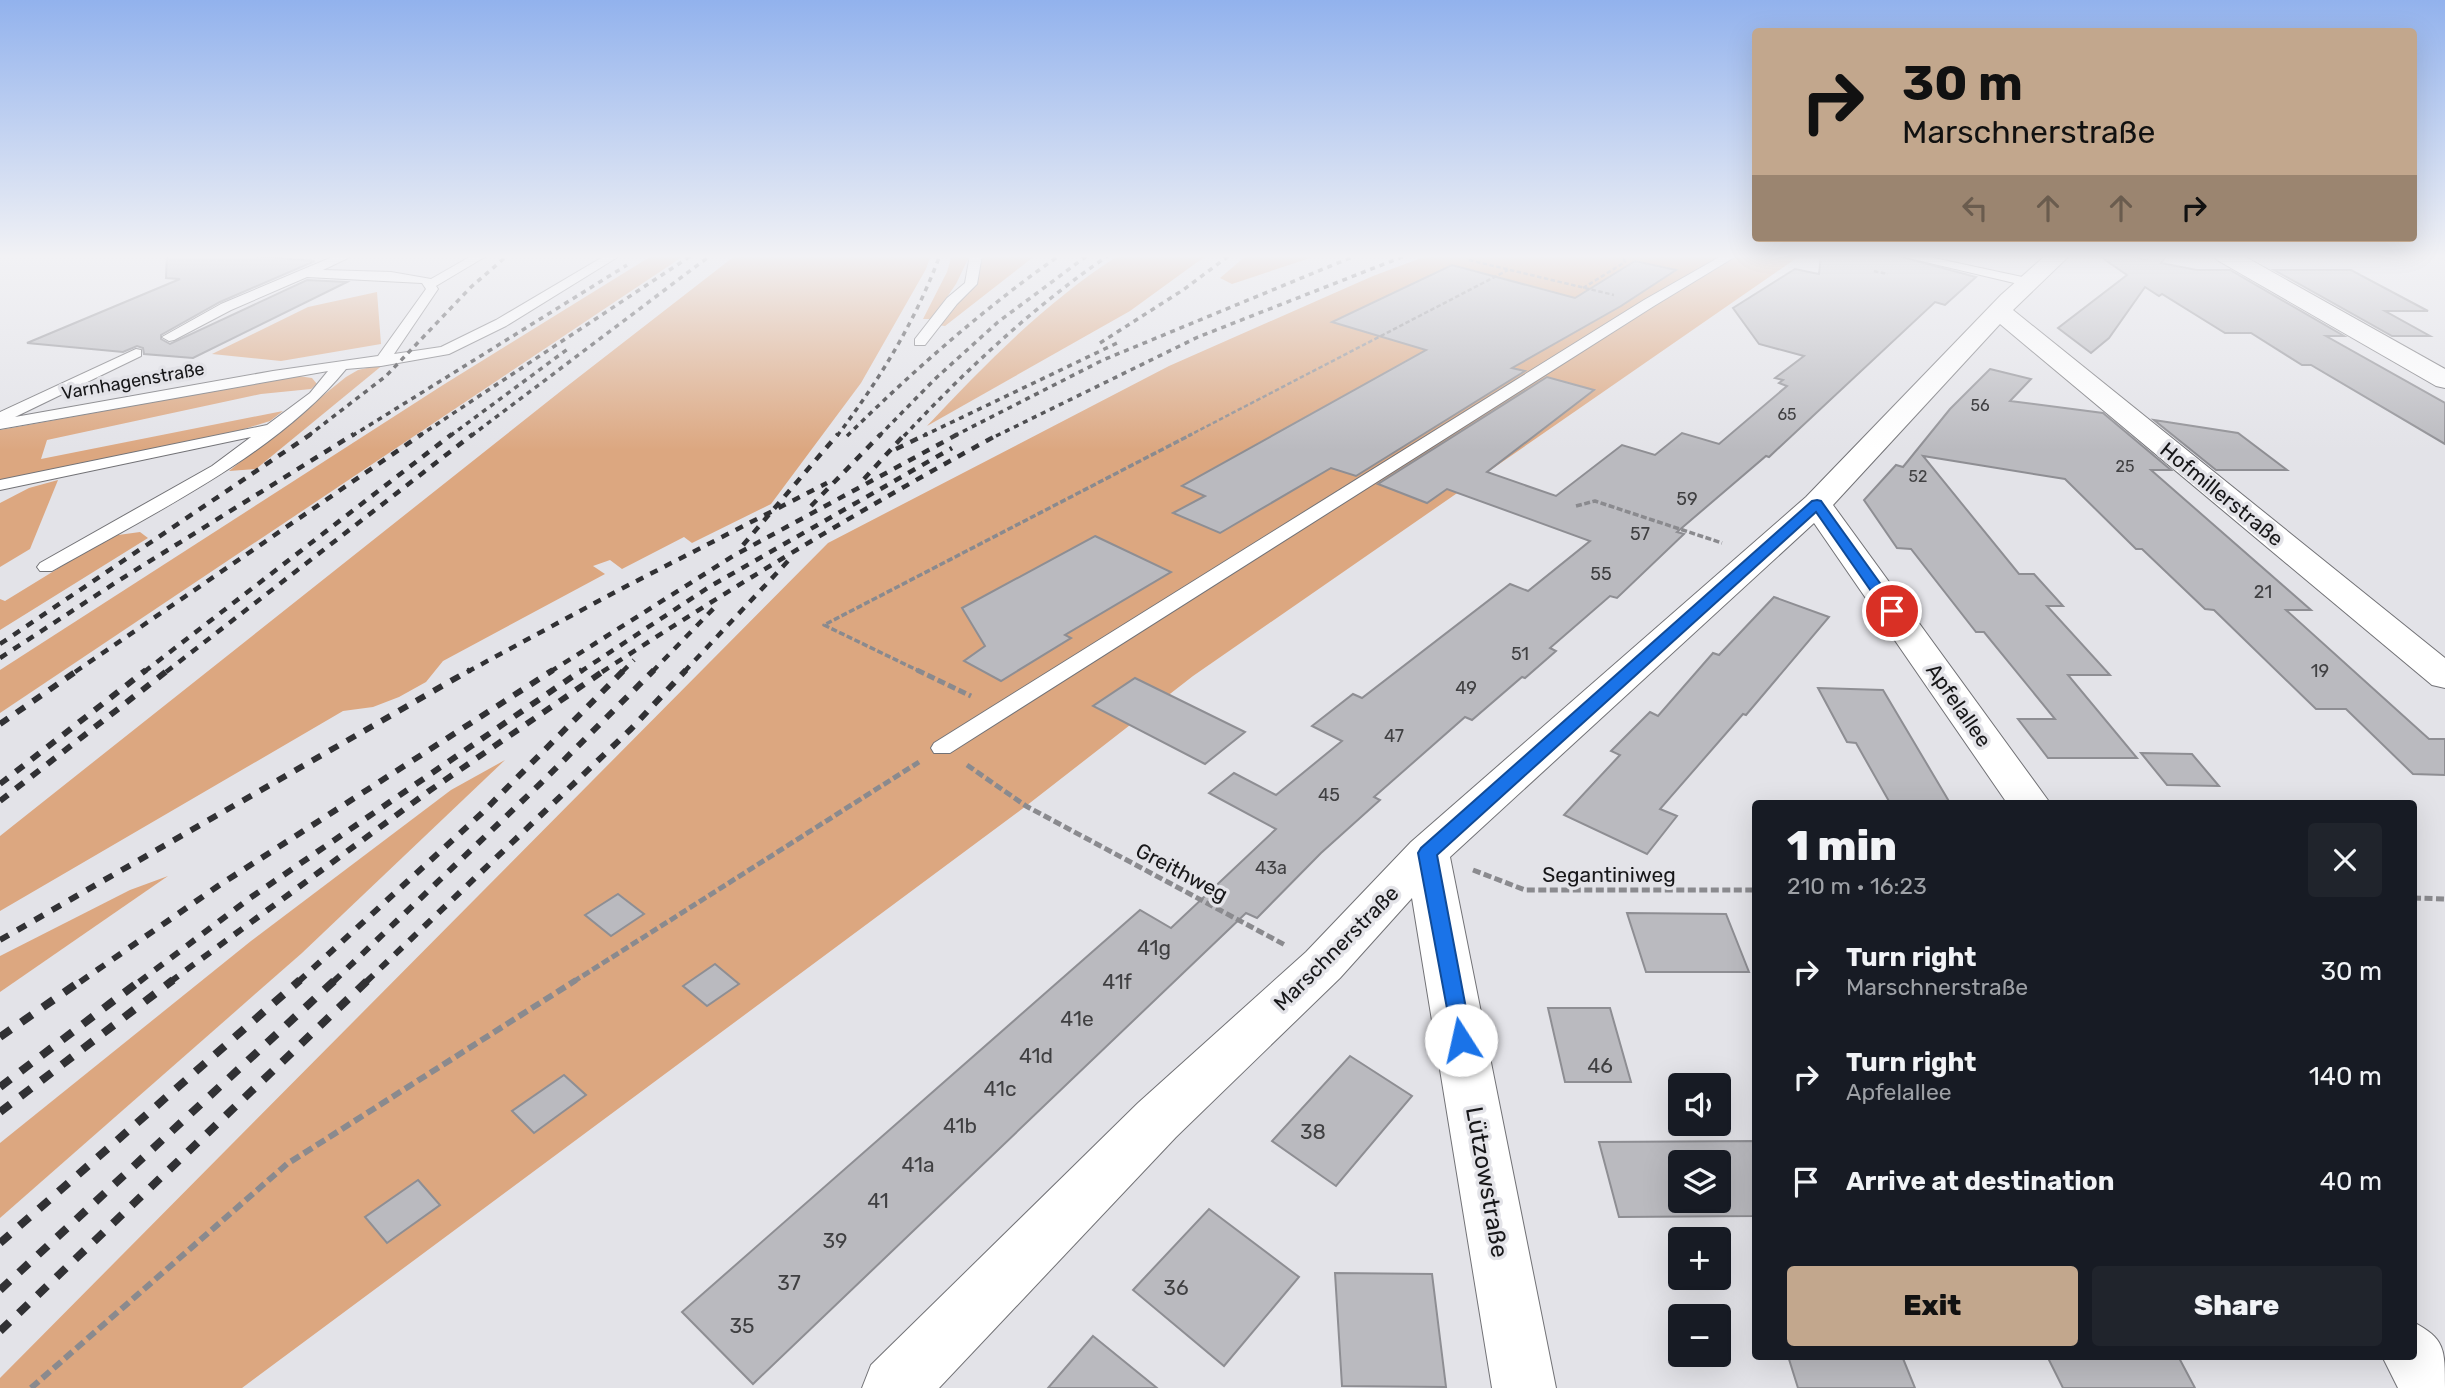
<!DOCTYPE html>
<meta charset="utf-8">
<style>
body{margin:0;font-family:Rubik,sans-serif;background:#20242c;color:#f1f3f6;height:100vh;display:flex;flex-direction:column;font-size:26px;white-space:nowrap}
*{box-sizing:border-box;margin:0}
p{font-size:23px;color:#9ea1a6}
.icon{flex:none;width:38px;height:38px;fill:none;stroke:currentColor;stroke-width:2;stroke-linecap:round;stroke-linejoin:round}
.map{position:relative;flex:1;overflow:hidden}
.details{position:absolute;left:1752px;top:800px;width:665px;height:560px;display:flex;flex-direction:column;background:#171b24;border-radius:7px;box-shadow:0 7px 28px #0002}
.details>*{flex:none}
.hud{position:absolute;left:1752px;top:28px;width:665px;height:214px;border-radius:7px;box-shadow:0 7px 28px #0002;background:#c2a78d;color:#111;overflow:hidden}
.tools{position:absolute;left:1668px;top:1073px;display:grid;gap:14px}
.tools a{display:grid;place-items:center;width:63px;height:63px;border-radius:7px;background:#171b24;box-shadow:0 7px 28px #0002;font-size:35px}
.pin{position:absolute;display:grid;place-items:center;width:60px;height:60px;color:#fff;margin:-30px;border:4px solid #fff;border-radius:50%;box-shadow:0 2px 7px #0007}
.me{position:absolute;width:77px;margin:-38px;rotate:350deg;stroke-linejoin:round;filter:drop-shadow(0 0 5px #0008)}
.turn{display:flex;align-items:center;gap:24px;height:147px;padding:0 35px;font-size:32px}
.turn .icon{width:91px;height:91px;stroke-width:2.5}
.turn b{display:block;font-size:49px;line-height:60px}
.lanes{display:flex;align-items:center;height:66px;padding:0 35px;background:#0003;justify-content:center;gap:35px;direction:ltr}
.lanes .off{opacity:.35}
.round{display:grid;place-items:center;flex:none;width:74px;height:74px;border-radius:7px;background:#20242c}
.head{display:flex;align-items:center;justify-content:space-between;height:119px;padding:0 35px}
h1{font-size:42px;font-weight:800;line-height:52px}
.action{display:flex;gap:14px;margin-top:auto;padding:14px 35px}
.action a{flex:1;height:80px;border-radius:7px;background:#c2a78d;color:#111;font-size:28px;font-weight:800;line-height:80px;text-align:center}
.action a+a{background:#20242c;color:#f1f3f6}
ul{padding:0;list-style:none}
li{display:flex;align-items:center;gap:21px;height:105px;padding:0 35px}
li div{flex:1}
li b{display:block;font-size:26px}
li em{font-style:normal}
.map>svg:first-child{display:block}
</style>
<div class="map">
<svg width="2445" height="1388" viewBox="0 0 2445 1388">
<rect width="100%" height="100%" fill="#e3e3e8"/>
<g fill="#dca780">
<polygon points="653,255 685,255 0,713 0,670 443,385"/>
<polygon points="736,255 931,255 926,269 861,383 771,504 692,543 684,537 622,569 610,560 593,566 605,574 443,661 426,682 399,697 373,707 343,711 0,911 0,836 566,387"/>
<polygon points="952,255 970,255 956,284 932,319 923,319 947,272"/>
<polygon points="982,255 1036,255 945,326 937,325 978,276"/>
<path d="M 1119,255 L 1207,255 L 1130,311 L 927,426 C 986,363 1046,302 1119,255 Z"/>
<polygon points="1247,255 1319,255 1232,284 1220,278"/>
<polygon points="1429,255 1801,255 1193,676 1026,806 242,1388 0,1388 0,1378 828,543 1169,366 1373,276"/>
<polygon points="377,292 381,344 281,361 212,354 308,307"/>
<polygon points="384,364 256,469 229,471 346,377 358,370"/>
<polygon points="298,376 312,378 317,384 311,389 261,394 47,440 41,459 283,411 270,421 241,430 0,481 0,430"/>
<polygon points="58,480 30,549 0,567 0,503 29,488"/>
<polygon points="140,532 148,538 0,630 0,599 5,601 111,536"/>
<polygon points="505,760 302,953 0,1218 0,1143 251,941 451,790"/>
<polygon points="168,876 0,992 0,956 130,890"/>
</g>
<g fill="#bababf" stroke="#8e8e93" stroke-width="2" fill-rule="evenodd">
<polygon points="167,255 243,255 315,261 220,302 161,335 161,339 170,344 307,280 347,282 193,358 144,354 143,348 137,346 123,352 27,343 180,279 166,278"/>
<polygon points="1821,255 1894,255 1976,277 1945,305 1935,302 1769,457 1766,456 1677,532 1684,534 1617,598 1610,596 1550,648 1556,651 1525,678 1522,677 1472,720 1465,717 1374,797 1380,800 1321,853 1257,918 1246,913 753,1384 682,1312 1140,910 1171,928 1276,829 1209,793 1234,773 1276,795 1342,741 1312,726 1353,694 1362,698 1510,584 1528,591 1590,541 1447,489 1427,503 1378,484 1547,377 1594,390 1487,472 1556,496 1622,445 1655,455 1682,433 1719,444 1787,386 1779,383 1783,380 1775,378 1804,356 1759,344 1733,308 1795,269 1819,274"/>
<polygon points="2098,255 2127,255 2146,260 2152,255 2167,255 2161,263 2197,270 2230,270 2344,336 2326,336 2445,403 2445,444 2311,365 2302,365 2251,333 2225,333 2162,294 2159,296 2145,287 2109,338 2091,353 2058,328 2127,275"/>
<polygon points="1635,261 1676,270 1621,306 1512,368 1525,371 1356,476 1331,468 1220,533 1173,513 1205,496 1182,486 1426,350 1332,322 1452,265 1575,298"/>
<polygon points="2274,270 2351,270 2428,311 2385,311 2430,336 2392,336"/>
<polygon points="1990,369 2031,379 2010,401 2103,413 2171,470 2151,470 2311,610 2286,610 2429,739 2445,739 2445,775 2413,774 2346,709 2316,709 2214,610 2205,609 2142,549 2136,549 2065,479 1923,456 2019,574 2034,574 2063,606 2047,606 2110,675 2068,675 2137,758 2048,758 2018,719 2055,719 1984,632 1976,632 1911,549 1897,548 1864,500 1896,465 1903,467 1950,409"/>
<polygon points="2154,420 2238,433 2287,470 2216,470"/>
<polygon points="1095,536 1171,572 1065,635 1071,638 1001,681 964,661 985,646 962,608"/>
<polygon points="1774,597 1829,617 1746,715 1743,714 1660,809 1677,816 1647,854 1564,815 1620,755 1611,751 1650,712 1658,716 1713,653 1719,655"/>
<polygon points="1135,678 1245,732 1205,764 1093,706"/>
<polygon points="1818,688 1883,690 1950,803 1890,803 1856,743 1847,742"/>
<polygon points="2141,753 2192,754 2219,786 2167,785"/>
<polygon points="618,894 644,914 611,936 585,915"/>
<polygon points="1627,913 1726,914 1749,972 1646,972"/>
<polygon points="715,964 739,984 707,1006 683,986"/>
<polygon points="1548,1008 1610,1008 1631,1082 1565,1082"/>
<polygon points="1350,1056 1412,1096 1336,1186 1272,1141"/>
<polygon points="564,1075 586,1095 534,1133 512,1111"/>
<path d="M 1755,1141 L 1755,1216 L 1619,1217 L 1599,1142 ZM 1680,1162 L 1718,1162 L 1718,1200 L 1680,1200 Z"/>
<polygon points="418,1180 440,1205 387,1243 365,1217"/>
<polygon points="1209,1209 1299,1277 1224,1366 1133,1290"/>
<polygon points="1335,1273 1432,1274 1446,1387 1342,1386"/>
<polygon points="1093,1336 1157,1388 1048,1388"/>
<polygon points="1788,1356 1902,1356 1915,1388 1798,1388"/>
<polygon points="2047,1356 2178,1356 2195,1388 2063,1388"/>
</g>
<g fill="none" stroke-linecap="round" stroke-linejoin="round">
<defs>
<g id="service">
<path d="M 337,255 L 354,255 L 323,270 L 391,272 L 431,279 L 473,255 L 488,255 L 436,286 L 438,289 L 394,354 L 441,347 L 496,320 L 606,255 L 621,255 L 506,326 L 449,354 L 381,366 L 346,369 C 276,455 148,516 52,571 L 40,571 L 37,567 L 40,563 L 212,466 L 251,437 L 0,490 L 0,480 L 267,425 L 310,393 L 328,371 L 0,429 L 0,412 L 136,349 L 141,350 L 141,356 L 15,417 L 273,371 L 378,356 L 426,289 L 422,283 L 307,277 L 231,310 L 174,340 L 169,341 L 162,337 L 221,304 Z"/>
<polygon points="970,255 982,255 977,284 957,304 925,345 915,345 915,339 947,298 965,283"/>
<polygon points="1723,255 1738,255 1654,306 950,753 934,753 931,748 934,743 1644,300"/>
<polygon points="1896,255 1920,255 2027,278 2033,282 2027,286"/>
</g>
<g id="minor">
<polygon points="2046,255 2070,255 2013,310 2445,658 2445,688 2432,685 2000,324 1833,505 2050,803 2007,803 1814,523 1450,857 1556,1388 1492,1388 1412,898 1340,978 1176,1137 939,1388 862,1388 871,1365 1138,1103 1306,952 1411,842 1806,497 2001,295"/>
<polygon points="2214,255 2242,255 2445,369 2445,388 2436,386 2217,260"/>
<path d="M 2413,1322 C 2445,1339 2445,1348 2445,1388 L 2398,1388 L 2382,1356 L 2413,1356 Z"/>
</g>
</defs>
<use href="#service" stroke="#727276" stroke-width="2"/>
<use href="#minor" stroke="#727276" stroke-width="2"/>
<g stroke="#8a8a8e" stroke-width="2.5" stroke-dasharray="4.5 2.5" stroke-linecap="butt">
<polyline points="1469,260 1614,295"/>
<polyline points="1874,271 1888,274"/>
<polyline points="1583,288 1625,262 1622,257 1624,255"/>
<polyline points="1188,436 1508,270"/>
</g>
<g stroke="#8a8a8e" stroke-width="3.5" stroke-dasharray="6 2.5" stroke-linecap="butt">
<polyline points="1576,506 1595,501 1722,543"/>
<polyline points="921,672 824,625 1192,434"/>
</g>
<g stroke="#8a8a8e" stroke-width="5" stroke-dasharray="8 3.5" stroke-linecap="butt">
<polyline points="917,670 971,696"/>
<polyline points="967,765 1026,806 1285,945"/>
<polyline points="1473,870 1525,890 1755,890"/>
<polyline points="2413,898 2445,899"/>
<polyline points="573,982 919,762"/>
</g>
<polyline stroke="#8a8a8e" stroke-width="6" stroke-dasharray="10 5" stroke-linecap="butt" points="31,1388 287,1164 576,980"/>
<use href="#service" fill="#fff" fill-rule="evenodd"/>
<use href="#minor" fill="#fff" fill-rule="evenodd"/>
<g stroke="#313134" stroke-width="3.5" stroke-dasharray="5 5" stroke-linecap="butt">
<polyline points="1100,343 1183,290 1230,255"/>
<polyline points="308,436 386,376 471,287 508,255"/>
<polyline points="352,436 627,265"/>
<polyline points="419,436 692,255"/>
<polyline points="450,436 569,348"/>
<polyline points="471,436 711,255"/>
<path d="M 837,436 C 880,379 915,322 940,255"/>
<path d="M 847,436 C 914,370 983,309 1060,255"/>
<polyline points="879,436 936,378 998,322 1088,255"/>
<path d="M 904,436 C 967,369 1033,307 1109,255"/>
<polyline points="923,436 1117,343"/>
<polyline points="954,436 1103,360 1357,255"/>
<polyline points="996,436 1198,337 1407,255"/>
</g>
<g stroke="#313134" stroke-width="4.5" stroke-dasharray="8 8" stroke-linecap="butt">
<polyline points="896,449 927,434"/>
<polyline points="864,479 905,434"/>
<polyline points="811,506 881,434"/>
<polyline points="743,545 838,434"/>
<polyline points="0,644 311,434"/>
<polyline points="0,658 118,581 354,434"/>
<polyline points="75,672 422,434"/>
<polyline points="144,672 452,434"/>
<polyline points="166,672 473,434"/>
<polyline points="467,672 617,591 827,483"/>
<polyline points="550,672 733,556 958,434"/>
<polyline points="580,672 709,587 952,448"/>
<path d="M 602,672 C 732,587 863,508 999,434"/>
<polyline points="622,672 634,660"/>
<polyline points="652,672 715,607"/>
<polyline points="684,672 788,561"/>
</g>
<g stroke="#313134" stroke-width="6" stroke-dasharray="10 10" stroke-linecap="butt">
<polyline points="0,724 78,670"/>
<polyline points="0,784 146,670"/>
<polyline points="0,801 168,670"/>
<polyline points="0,940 470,670"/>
<polyline points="80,982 218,886 553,670"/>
<polyline points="139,982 250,898 582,670"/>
<polyline points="170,982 429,791 605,670"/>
<polyline points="298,982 482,813 624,670"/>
<polyline points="333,982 541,783 654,670"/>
<polyline points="366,982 631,729 686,670"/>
</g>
<g stroke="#313134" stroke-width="8" stroke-dasharray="13 13" stroke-linecap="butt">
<polyline points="0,1037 82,980"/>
<polyline points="0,1087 141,980"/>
<polyline points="0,1112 173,980"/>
<polyline points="0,1243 300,980"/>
<polyline points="0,1290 335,980"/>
<polyline points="0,1331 368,980"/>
</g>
</g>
<linearGradient id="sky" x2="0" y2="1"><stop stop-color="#92b2ed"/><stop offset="0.57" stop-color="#f2f2f5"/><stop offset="1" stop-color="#f2f2f5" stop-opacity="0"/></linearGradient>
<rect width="2445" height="450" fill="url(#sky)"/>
<polygon fill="#1a73e8" stroke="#114b97" stroke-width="2" points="1817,500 1821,501 1900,611 1898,614 1887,614 1816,512 1437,855 1472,1040 1469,1046 1461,1049 1454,1046 1418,853 1421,848 1812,501"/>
<g text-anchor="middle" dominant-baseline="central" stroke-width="7" stroke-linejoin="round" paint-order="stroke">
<g font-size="16" fill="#404042">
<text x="1980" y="405">56</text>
<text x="1787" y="414">65</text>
<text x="2125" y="466">25</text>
<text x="1918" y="476">52</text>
</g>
<g font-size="18" fill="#171719" stroke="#e3e3e8">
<text transform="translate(133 381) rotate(-10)">Varnhagenstraße</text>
</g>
<g font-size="18" fill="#404042">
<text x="1687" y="499">59</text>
<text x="1640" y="534">57</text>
<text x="1601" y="574">55</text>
<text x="2263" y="592">21</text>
<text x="1520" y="654">51</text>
<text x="2320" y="671">19</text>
<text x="1466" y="688">49</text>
<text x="1394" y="736">47</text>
<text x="1329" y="795">45</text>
<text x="1271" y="868">43a</text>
</g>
<g font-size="21" fill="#171719" stroke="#e3e3e8">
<text transform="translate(2222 494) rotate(39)">Hofmillerstraße</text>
<text transform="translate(1959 705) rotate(55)">Apfelallee</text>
<text transform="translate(1182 872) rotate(28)">Greithweg</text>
<text x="1609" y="874">Segantiniweg</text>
<text transform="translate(1336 948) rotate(-45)">Marschnerstraße</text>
</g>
<g font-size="21" fill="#404042">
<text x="1154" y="947">41g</text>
<text x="1117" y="981">41f</text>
<text x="1077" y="1018">41e</text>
<text x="1036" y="1055">41d</text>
<text x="1600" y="1065">46</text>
<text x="1000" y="1088">41c</text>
<text x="960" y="1125">41b</text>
<text x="1313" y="1131">38</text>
<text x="918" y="1164">41a</text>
<text x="878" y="1200">41</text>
<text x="835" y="1240">39</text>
<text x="789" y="1282">37</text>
<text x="1176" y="1287">36</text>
<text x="742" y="1325">35</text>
</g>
<g font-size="24" fill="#171719" stroke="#e3e3e8">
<text transform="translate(1487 1182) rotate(80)">Lützowstraße</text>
</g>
</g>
</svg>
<div class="tools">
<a><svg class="icon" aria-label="sound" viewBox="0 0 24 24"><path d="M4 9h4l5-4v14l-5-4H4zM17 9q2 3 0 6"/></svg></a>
<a><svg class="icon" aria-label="layers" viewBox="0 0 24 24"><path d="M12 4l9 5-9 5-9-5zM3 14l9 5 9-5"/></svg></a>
<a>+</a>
<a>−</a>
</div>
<div class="pin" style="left:1892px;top:611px;background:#d93025"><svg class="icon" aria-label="arrive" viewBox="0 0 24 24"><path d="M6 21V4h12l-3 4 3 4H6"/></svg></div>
<svg class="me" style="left:1461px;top:1040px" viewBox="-20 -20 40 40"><circle r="19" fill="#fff"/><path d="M0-13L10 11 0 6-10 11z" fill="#1a73e8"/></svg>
<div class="hud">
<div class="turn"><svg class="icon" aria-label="right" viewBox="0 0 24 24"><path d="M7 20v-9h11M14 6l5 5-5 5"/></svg><div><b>30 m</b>Marschnerstraße</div></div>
<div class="lanes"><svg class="icon off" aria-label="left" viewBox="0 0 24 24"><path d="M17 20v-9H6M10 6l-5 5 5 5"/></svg><svg class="icon off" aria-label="ahead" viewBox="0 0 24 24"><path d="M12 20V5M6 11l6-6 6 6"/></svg><svg class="icon off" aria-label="ahead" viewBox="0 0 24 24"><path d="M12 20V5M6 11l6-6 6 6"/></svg><svg class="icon" aria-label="right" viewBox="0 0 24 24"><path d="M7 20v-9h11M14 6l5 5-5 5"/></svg></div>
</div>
<section class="details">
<div class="head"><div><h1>1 min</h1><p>210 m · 16:23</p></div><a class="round"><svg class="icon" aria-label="close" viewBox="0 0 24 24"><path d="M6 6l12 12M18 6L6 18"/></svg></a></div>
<ul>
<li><svg class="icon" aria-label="right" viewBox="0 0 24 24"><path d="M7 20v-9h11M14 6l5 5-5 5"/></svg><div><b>Turn right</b><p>Marschnerstraße</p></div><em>30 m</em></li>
<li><svg class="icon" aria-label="right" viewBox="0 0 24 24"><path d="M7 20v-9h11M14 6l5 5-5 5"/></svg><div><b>Turn right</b><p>Apfelallee</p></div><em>140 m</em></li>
<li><svg class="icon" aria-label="arrive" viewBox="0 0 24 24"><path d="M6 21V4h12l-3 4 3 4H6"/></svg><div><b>Arrive at destination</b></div><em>40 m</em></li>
</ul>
<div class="action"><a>Exit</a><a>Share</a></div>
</section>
</div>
